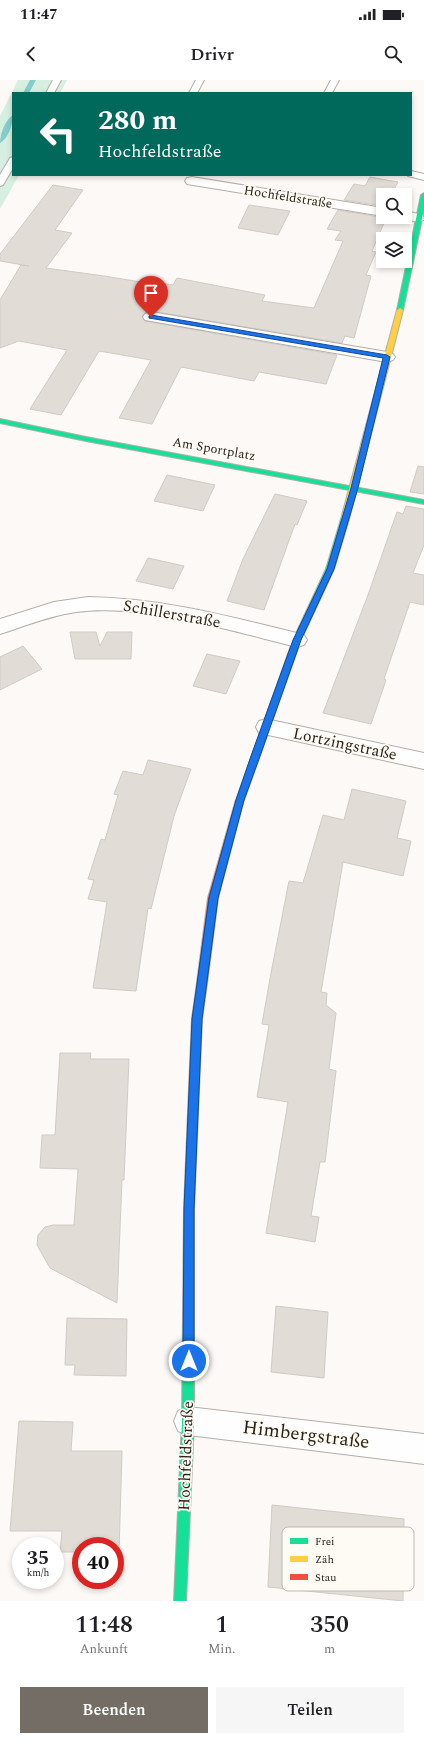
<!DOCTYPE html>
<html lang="de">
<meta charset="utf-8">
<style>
body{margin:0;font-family:Spectral,serif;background:#f6f6f6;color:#202124;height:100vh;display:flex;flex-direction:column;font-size:15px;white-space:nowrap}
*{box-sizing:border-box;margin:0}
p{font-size:13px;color:#757577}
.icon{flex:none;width:22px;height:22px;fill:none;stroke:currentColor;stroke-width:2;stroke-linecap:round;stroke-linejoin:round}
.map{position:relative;height:1521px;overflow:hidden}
.panel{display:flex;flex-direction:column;background:#fff;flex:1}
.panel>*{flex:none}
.top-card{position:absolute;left:12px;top:12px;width:400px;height:84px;border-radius:0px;box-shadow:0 2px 6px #0003;background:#00695c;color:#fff;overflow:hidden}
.controls{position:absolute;left:376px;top:108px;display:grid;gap:8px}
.controls a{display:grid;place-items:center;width:36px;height:36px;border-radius:0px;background:#fff;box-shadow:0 2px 6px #0003;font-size:20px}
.speed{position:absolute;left:12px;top:1457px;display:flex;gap:8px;font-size:20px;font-weight:700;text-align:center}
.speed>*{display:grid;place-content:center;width:52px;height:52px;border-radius:50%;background:#fff;box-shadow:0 2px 6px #0003;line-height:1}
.speed small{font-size:10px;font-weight:400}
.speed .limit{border:6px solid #d22;background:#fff;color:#111}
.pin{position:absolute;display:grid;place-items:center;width:34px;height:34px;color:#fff;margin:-41px -17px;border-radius:50% 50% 50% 0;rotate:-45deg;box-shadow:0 0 4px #0007}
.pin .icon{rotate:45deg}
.me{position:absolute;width:44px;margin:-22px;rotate:0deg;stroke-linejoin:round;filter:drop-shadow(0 0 3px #0008)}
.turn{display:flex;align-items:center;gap:14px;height:84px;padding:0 20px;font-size:18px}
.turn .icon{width:52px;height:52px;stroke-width:2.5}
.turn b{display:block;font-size:28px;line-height:34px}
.eta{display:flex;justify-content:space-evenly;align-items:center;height:68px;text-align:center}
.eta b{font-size:24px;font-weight:600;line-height:28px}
.primary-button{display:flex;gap:8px;margin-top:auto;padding:8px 20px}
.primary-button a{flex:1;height:46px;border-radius:0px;background:#746d66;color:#fff;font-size:16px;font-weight:600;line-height:46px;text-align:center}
.primary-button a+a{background:#f6f6f6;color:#202124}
.status{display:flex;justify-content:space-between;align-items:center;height:28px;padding:0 20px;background:#fff;direction:ltr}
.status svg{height:11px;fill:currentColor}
header{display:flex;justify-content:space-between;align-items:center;height:52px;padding:0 20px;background:#fff;font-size:18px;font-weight:600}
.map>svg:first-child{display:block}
</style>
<div class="status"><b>11:47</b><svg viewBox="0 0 49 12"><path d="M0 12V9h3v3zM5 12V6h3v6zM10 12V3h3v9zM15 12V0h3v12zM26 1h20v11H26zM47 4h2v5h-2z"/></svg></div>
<header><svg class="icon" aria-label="back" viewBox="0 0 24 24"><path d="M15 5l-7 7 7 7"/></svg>Drivr<svg class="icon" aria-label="search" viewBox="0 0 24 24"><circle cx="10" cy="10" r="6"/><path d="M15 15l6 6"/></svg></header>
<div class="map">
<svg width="424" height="1521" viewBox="0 0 424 1521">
<rect width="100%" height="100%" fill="#fcf9f6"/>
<polygon fill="#d7efe0" points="18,0 67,0 60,13 13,13 13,95 19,95 0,129 0,36"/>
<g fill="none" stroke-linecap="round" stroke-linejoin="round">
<g fill="#86cccc" fill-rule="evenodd">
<polygon points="30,0 36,0 29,13 23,13"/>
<path d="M 13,35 C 13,44 8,59 0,63 C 0,54 5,40 13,35 Z"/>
</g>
</g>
<g fill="#e2dcd6" stroke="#d0cbc4">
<polygon points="370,97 398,102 391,115 383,115 383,126 344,120 354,104 365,106"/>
<polygon points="53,105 83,110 55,150 72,153 46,188 104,196 153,204 154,202 173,205 177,198 265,215 262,221 314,228 343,161 335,160 341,151 327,149 338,130 379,137 377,142 384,143 372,171 376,172 366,195 371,196 354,258 345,256 342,263 151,231 145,233 142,236 145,241 337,275 326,304 259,292 254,301 181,287 152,344 119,338 151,280 99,271 61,335 30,329 67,270 19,261 0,268 0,220 21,185 29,186 0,181 0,174"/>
<polygon points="249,125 290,131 278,155 238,148"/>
<polygon points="418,386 424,387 424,414 410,412"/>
<polygon points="167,395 215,405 203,431 154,421"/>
<polygon points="275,414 307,421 297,445 295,444 264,530 227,521 243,479"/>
<polygon points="406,426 424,429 424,465 413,493 424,495 424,525 410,522 384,599 386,600 371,644 323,633 368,515 397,432 403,434"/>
<polygon points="148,478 184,486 173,509 136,501"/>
<polygon points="70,552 96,552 100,566 107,552 132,552 131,579 75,579"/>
<polygon points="23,566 42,589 0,610 0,577"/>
<polygon points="207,574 240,581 226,614 193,606"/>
<polygon points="148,680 191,689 174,736 151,829 148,828 136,911 93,908 107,822 88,819 94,800 88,799 101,759 105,760 118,715 114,714 123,691 143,695"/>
<polygon points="352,709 406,721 397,758 411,761 403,796 343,782 321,912 327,913 326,925 336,933 329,989 336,991 325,1082 320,1082 311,1136 319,1137 315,1162 266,1153 288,1022 257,1017 269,945 262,944 271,893 289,801 303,803 323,735 344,740"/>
<polygon points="60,973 91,973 90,979 129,979 124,1100 122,1100 117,1223 50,1188 37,1165 38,1155 45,1147 53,1145 74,1145 78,1089 40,1088 42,1055 55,1055"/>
<polygon points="276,1226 328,1232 324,1298 271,1292"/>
<polygon points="67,1238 127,1239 126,1296 74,1295 75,1285 65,1285"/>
<polygon points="19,1341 73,1342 71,1371 122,1371 119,1473 115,1473 115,1466 81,1466 81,1472 60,1472 62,1451 10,1451"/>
<polygon points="272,1425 404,1439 403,1521 268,1507"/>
</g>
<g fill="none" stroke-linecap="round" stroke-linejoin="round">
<defs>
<g id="lane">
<polygon points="53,0 61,0 54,13 46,13"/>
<polygon points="196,0 204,0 197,13 189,13"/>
<polygon points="331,0 339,0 332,13 324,13"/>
<polygon points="13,77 13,88 3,105 0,106 0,95 10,78"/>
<polygon points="411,91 424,94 424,100 408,96 411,95"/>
</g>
<g id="street">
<polygon points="192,97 383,128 383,136 187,104 185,101 187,98"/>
<polygon points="405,131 423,135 424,140 418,142 400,138 399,137 405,137"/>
<polygon points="151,232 387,272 393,274 395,277 393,280 387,282 145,240 143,237 145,234"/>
<path d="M 88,517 C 160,518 228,536 297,553 L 304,555 L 307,560 L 304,565 L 297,567 C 231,551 143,523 76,532 C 49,536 25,546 0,554 L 0,539 L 54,522 Z"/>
<polygon points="266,639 424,673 424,689 259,653 256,647 259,641"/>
<polygon points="188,1327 424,1354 424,1384 188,1355 178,1351 174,1341 178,1331"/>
</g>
<g id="fast">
<polygon points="424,113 424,129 403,230 400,232 397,230 421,115"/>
<polygon points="0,339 86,357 424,420 424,424 86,361 0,343"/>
<polygon points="345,436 349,439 334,489 301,560 243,723 242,726 236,726 235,723 293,560 326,489 341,439"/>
<polygon points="193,1027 197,1029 198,1032 194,1129 194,1341 186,1521 174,1521 182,1341 184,1129 188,1032 189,1029"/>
</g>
<g id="slow">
<polygon points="400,228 403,230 349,439 345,442 341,439 397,230"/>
<polygon points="202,899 205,900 207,903 202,939 198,1032 197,1035 193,1037 189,1035 188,1032 192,939 197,903 199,900"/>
</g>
<polygon id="jam" points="239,719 242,720 243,723 218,818 207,903 205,906 202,907 199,906 197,903 208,818 235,723 236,720"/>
</defs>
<use href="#lane" stroke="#b3aea7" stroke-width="2"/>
<use href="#street" stroke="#b3aea7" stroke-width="2"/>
<use href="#fast" stroke="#b3aea7" stroke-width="2"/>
<use href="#slow" stroke="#b3aea7" stroke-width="2"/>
<use href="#jam" stroke="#b3aea7" stroke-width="2"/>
<use href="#lane" fill="#fffefe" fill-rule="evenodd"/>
<use href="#street" fill="#fffefe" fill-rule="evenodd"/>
<use href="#fast" fill="#16e098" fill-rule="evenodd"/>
<use href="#slow" fill="#ffcf43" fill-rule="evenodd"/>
<use href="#jam" fill="#f24e42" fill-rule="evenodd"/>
</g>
<polygon fill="#1a73e8" stroke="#114b97" points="151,235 387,275 390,277 358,408 334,489 301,560 260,676 244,720 218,818 202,939 194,1129 194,1281 193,1285 189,1287 184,1285 183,1281 184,1129 192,939 209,818 236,720 251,676 293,560 327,489 351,408 383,278 149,238 149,236"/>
<g text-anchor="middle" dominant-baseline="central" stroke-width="3.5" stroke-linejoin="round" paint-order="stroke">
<g font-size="13" fill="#2a2218" stroke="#fefaf4">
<text transform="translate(288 117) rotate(9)">Hochfeldstraße</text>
<text transform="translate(214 369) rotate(10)">Am Sportplatz</text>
</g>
<g font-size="16" fill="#2a2218" stroke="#fefaf4">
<text transform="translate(172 534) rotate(10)">Schillerstraße</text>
<text transform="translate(345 664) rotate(12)">Lortzingstraße</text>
<text transform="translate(186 1376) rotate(-88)">Hochfeldstraße</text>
</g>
<g font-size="19" fill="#2a2218" stroke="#fefaf4">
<text transform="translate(306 1355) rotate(7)">Himbergstraße</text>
</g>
</g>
<rect x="282" y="1447" width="132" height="64" rx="6" fill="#fefaf4" stroke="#beb9b2" stroke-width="1"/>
<rect x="290" y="1458" width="18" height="6" fill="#16e098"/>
<rect x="290" y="1476" width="18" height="6" fill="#ffcf43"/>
<rect x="290" y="1494" width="18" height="6" fill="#f24e42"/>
<g font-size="11" fill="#2a2218">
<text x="315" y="1465">Frei</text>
<text x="315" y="1483">Zäh</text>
<text x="315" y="1501">Stau</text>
</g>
</svg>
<div class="controls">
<a><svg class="icon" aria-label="search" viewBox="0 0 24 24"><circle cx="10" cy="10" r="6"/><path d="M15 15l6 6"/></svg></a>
<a><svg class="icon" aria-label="layers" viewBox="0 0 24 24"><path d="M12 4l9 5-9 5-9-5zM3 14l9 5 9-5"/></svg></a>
</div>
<div class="speed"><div>35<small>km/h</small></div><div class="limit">40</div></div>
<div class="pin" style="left:151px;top:237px;background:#d93025"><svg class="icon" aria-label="arrive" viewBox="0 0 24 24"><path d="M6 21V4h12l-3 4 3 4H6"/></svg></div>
<svg class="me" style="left:189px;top:1281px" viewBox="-20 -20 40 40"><circle r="17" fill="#1a73e8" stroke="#fff" stroke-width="3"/><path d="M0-11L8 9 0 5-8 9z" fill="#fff"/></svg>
<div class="top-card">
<div class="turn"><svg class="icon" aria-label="left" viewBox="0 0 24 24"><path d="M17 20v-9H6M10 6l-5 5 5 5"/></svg><div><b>280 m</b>Hochfeldstraße</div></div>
</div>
</div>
<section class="panel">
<div class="eta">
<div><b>11:48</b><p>Ankunft</p></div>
<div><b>1</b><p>Min.</p></div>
<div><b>350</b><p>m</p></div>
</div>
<div class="primary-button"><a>Beenden</a><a>Teilen</a></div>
</section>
